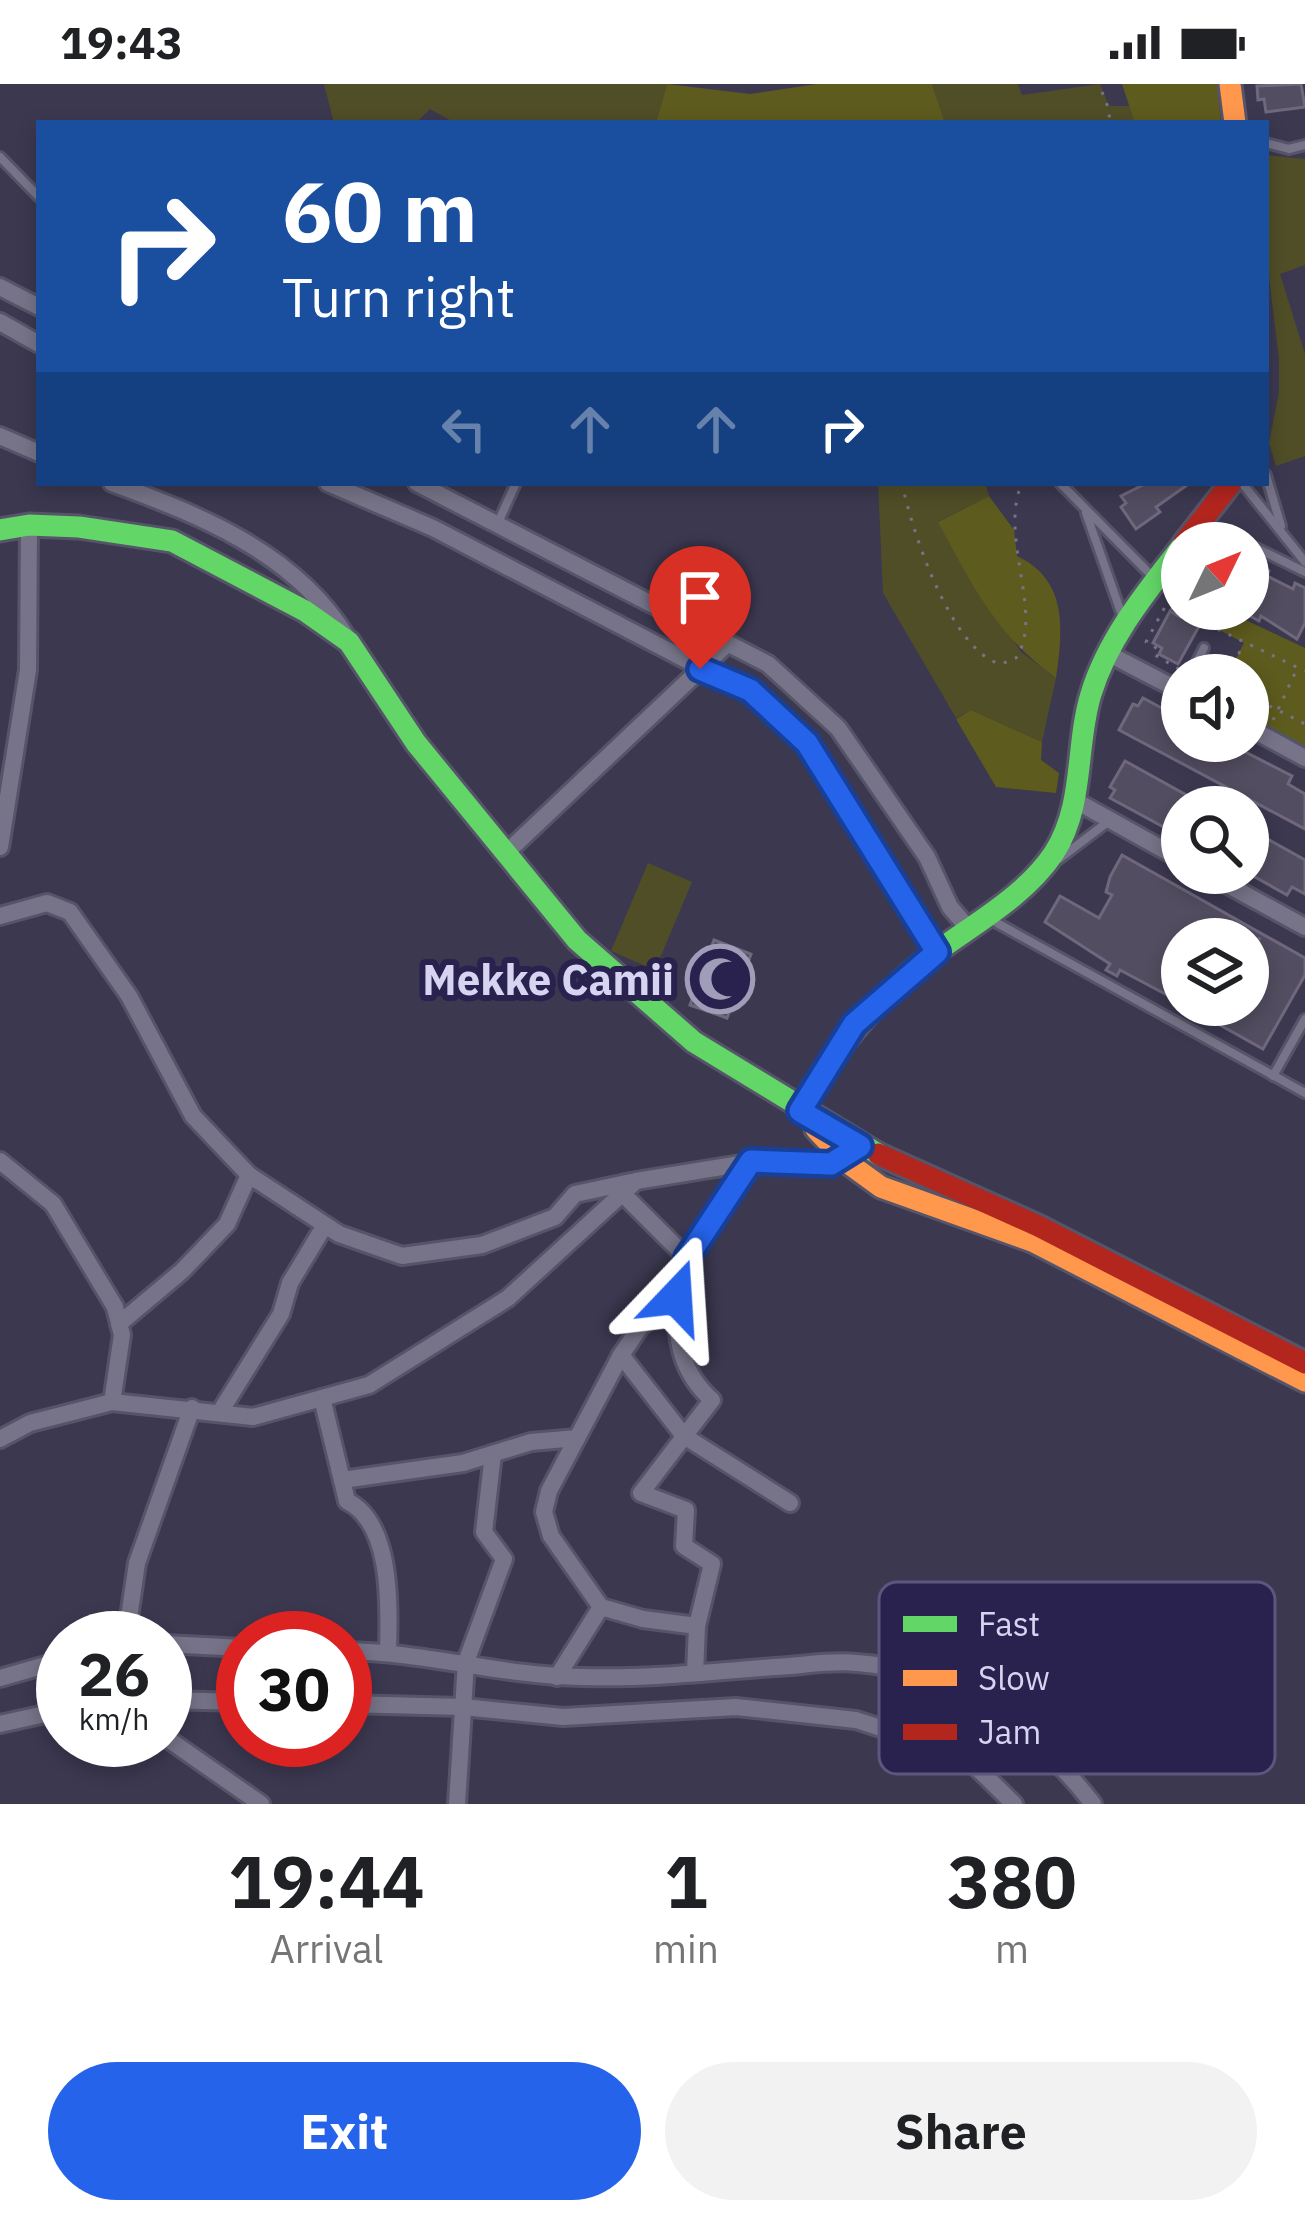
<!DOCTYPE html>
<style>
body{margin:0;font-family:"IBM Plex Sans",sans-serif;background:#f2f2f2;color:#202124;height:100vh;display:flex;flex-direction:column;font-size:45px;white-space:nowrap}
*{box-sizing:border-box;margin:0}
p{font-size:39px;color:#757577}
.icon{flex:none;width:66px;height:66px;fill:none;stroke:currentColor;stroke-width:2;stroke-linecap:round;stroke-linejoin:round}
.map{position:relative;height:1720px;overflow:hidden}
.details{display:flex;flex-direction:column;background:#fff;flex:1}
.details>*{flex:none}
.hud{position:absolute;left:36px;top:36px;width:1233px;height:366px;border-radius:0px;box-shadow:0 6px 18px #0003;background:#1a4fa0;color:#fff;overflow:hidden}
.needle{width:78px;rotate:47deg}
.controls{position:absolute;left:1161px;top:438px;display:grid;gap:24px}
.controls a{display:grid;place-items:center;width:108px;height:108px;border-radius:50%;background:#fff;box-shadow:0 6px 18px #0003;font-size:60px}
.speed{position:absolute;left:36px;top:1527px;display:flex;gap:24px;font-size:60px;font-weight:700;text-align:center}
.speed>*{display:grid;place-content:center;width:156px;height:156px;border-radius:50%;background:#fff;box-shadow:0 6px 18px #0003;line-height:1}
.speed small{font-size:30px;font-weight:400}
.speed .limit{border:18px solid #d22;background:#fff;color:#111}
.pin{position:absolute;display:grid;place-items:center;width:102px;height:102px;color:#fff;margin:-123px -51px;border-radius:50% 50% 50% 0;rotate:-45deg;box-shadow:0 0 12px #0007}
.pin .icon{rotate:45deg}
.me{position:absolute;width:132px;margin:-66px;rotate:20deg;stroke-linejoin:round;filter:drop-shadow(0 0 9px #0008)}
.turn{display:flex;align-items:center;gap:42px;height:252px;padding:0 48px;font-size:54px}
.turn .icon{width:156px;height:156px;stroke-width:2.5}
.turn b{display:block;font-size:84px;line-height:102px}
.lanes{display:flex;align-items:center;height:114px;padding:0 48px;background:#0003;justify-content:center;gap:60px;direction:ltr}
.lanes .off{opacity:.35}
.eta{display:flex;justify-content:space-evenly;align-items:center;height:204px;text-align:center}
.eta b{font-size:72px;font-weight:700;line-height:84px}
.action{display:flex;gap:24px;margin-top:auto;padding:24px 48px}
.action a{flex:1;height:138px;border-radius:72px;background:#2563eb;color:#fff;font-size:48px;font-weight:700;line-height:138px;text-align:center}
.action a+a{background:#f2f2f2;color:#202124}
.status{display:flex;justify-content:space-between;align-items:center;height:84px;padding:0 60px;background:#fff;direction:ltr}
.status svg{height:33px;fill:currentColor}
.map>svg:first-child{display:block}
</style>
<div class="status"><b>19:43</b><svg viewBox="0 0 49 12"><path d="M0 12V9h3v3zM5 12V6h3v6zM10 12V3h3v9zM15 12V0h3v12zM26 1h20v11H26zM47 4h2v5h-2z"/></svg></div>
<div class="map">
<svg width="1305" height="1720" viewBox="0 0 1305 1720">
<rect width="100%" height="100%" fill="#3b3850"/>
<g fill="#504e27">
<polygon points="324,0 667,0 656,39 455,39 430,25 416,39 334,39"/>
<polygon points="932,0 1018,0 1022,11 1100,0 1109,22 1131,22 1135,39 945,39"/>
<polygon points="1266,71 1305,75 1305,181 1280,190 1305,270 1305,372 1276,382 1269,359 1279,308 1279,275 1266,169"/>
<polygon points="878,399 985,399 989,412 939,437 1021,568 1056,594 1042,658 971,626 956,634 883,509"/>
<polygon points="648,779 692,798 655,886 611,867"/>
</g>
<g fill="#5e5b1e">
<polygon points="667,0 750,10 817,0 932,0 945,39 656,39"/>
<polygon points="1122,0 1217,0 1221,39 1135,39"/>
<path d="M 989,412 L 1014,446 L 1017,472 C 1068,496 1063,545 1056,594 C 995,550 973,502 938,438 Z"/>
<polygon points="1222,525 1305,564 1305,662 1248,632 1248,591 1227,591 1244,559 1212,542"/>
<polygon points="971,626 1042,658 1041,676 1059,689 1056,709 996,703 956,635"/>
</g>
<g fill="#534d61" stroke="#6f687d" stroke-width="3">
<polygon points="1301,0 1305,23 1266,28 1264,15 1258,16 1257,2"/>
<polygon points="1147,399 1190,399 1156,423 1160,428 1136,445 1121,423 1126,419 1121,412"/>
<polygon points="1257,481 1269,487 1267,492 1293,505 1295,499 1305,504 1305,539 1297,555 1261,532 1259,537 1246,530 1248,499"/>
<polygon points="1170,527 1180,533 1184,527 1202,537 1178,580 1159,570 1162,564 1153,559"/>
<polygon points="1143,614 1182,635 1182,657 1224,657 1292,692 1288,700 1305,710 1305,745 1119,646 1133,620 1138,622"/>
<polygon points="1125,677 1208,723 1182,723 1182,753 1110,714 1115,706 1110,703"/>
<polygon points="1255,748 1305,776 1305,810 1292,803 1287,811 1248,789 1248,761"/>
<polygon points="1122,771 1305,874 1305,891 1263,965 1184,921 1248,921 1248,875 1259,855 1182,855 1182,888 1169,912 1120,886 1117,892 1106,886 1110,880 1045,838 1060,812 1099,834 1112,811 1106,808 1110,793"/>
<polygon points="714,856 751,870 727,934 690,921"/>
</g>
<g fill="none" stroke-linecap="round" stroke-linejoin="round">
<defs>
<g id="lane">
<polyline points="1266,59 1289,65 1305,61"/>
<polyline points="0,73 39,113"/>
<polyline points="1266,391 1281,442"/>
<polyline points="1060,399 1152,492"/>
<polyline points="1242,399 1305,478"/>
<polyline points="1086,429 1123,534"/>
<polyline points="1203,438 1246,459"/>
<polyline points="497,441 516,399"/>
<polyline points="1248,460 1305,488"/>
<polyline points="1190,591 1204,564"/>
<polyline points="1059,775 1109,737"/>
<polyline points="988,834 1305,1009"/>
<polyline points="1273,992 1305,935"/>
</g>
<g id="street">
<polyline points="0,203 39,223"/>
<polyline points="0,238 39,260"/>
<polyline points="0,352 39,369"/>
<path d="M 112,399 C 200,431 295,469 346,552"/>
<polyline points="328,399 433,444 767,618 807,659 937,868"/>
<polyline points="417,399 768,580 838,644 927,773 950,823 969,845"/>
<polyline points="1109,570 1182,608"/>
<polyline points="1248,643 1305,674"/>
<polyline points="1076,717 1182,776"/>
<polyline points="0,763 28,586 29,441"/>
<polyline points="505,770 727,560"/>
<polyline points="1206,789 1305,843"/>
<polyline points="0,832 47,819 70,828 129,912 193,1032 249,1091 339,1150 402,1172 482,1161 555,1133 575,1110 631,1098"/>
<polyline points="0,1077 53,1120 115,1223 122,1251 112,1318"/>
<polyline points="622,1109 687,1174"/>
<path d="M 676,1213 C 676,1254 680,1288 712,1316 L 641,1409 L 686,1426 L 684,1462 L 712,1480 L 697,1542"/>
<polyline points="119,1240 182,1187 227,1140 249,1091"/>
<polyline points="621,1271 684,1352 790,1419"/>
<path d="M 322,1314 L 347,1417 C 393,1440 389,1523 388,1568"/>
<polyline points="220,1328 281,1230 290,1199 325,1141"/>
<polyline points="0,1355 30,1339 112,1318 253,1333 369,1301 508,1214 636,1097 765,1076 823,1081 851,1071"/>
<polyline points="342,1396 463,1379 531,1358 577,1354"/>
<polyline points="126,1554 137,1479 192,1324"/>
<polyline points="165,1560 243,1564"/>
<path d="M 345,1567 C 425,1568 502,1592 582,1593 C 646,1595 710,1588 774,1583 C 801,1582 830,1576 857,1579 C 954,1586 1035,1645 1093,1720"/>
<polyline points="695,1589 697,1542 643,1535 601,1523 551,1452 544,1428 549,1407 621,1271 640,1243 676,1213 687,1174 751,1077"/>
<polyline points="557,1593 601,1523"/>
<polyline points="0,1594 63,1576"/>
<polyline points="165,1616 243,1618"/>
<polyline points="345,1620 463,1623 563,1633 736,1623 856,1636 964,1671 1014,1720"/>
<polyline points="0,1640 63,1626"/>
<polyline points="165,1653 261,1720"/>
<polyline points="457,1720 466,1578 504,1475 484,1448 493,1370"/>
</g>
<g id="fast">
<polyline points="0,446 29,441 79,443 172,457 305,527 349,558 416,659 577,856 694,958 878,1070"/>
<path d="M 799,1027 C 832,967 874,917 928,874 C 970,842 1024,814 1054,769 C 1085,721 1075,662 1091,610 C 1108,554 1147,507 1182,462"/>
</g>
<g id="slow">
<polyline points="1230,0 1235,39"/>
<polyline points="816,1045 848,1079 881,1103 1032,1157 1305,1297"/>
</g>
<g id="jam">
<polyline points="1184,459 1231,399"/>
<polyline points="878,1070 1038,1142 1305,1279"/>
</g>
</defs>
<use href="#lane" stroke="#565469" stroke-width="14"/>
<use href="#street" stroke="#565469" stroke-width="22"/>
<use href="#fast" stroke="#565469" stroke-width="27"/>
<use href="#slow" stroke="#565469" stroke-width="27"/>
<use href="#jam" stroke="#565469" stroke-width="27"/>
<g stroke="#777487" stroke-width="3" stroke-dasharray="3 9" stroke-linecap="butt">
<polyline points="1102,8 1110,28 1108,39"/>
<path d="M 902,399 C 911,445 952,569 1001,580 L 1016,574 C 1045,530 998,453 1022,399"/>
<polyline points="1200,525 1212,531 1201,550"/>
<polyline points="1207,540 1305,587"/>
<polyline points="1179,585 1155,571 1158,565 1146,558 1166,521 1179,528 1182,523"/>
<polyline points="1227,591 1244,560"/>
<polyline points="1248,611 1305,640"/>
<polyline points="1273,636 1297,585"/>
</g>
<use href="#lane" stroke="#777489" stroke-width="8"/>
<use href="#street" stroke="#777489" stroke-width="16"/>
<use href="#fast" stroke="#63d668" stroke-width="21"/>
<use href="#slow" stroke="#ff974d" stroke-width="21"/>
<use href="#jam" stroke="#b3261e" stroke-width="21"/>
</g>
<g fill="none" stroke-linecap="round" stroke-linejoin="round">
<defs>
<polyline id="route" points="676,1213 687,1174 751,1077 831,1080 860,1062 800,1027 854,940 937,868 807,659 750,606 700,585"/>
</defs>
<use href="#route" stroke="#184099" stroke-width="30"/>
<use href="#route" stroke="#2563eb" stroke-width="21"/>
</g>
<defs>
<symbol id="mosque-ring" viewBox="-11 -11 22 22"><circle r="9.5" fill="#29224f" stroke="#a09db9" stroke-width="1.5"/><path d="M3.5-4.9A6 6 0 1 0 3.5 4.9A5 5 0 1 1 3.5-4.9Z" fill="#a09db9"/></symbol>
</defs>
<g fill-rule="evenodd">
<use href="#mosque-ring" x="682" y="857" width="76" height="76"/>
</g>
<g text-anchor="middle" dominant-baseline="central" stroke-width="12" stroke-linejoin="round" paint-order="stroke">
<g font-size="42" font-weight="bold" fill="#d6d4f1" stroke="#29224f" text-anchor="end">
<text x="674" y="895">Mekke Camii</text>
</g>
</g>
<rect x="879" y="1498" width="396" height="192" rx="18" fill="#29224f" stroke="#5d5780" stroke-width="3"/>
<rect x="903" y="1532" width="54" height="16" fill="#63d668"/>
<rect x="903" y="1586" width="54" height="16" fill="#ff974d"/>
<rect x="903" y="1640" width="54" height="16" fill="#b3261e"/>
<g font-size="33" fill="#d6d4f1">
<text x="978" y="1552">Fast</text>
<text x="978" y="1606">Slow</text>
<text x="978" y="1660">Jam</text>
</g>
</svg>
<div class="controls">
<a><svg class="needle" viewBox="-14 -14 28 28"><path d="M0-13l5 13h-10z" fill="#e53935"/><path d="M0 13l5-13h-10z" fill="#757577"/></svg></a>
<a><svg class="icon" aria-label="sound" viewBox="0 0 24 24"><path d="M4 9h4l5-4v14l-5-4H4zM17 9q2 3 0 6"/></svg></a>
<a><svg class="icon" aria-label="search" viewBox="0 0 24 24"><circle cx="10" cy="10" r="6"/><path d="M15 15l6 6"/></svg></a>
<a><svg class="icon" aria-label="layers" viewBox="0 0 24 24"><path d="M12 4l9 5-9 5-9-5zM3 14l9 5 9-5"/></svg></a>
</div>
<div class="speed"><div>26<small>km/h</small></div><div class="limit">30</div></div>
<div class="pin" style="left:700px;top:585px;background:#d93025"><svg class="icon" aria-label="arrive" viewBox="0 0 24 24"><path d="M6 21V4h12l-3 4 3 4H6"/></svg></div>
<svg class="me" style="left:676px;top:1213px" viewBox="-20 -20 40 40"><path d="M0-17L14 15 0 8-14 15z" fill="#2563eb" stroke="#fff" stroke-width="4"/></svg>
<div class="hud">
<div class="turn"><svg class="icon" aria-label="right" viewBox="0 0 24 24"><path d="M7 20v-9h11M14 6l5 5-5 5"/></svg><div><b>60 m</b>Turn right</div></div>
<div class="lanes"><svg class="icon off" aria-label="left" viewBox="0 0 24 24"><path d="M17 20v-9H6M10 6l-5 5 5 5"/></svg><svg class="icon off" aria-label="ahead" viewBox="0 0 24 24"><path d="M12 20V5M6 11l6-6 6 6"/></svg><svg class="icon off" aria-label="ahead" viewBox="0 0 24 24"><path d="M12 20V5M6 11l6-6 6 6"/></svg><svg class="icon" aria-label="right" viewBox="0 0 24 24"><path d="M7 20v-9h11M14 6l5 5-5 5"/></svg></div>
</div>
</div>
<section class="details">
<div class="eta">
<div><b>19:44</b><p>Arrival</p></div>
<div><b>1</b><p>min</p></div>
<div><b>380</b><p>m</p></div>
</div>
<div class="action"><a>Exit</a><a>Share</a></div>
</section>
